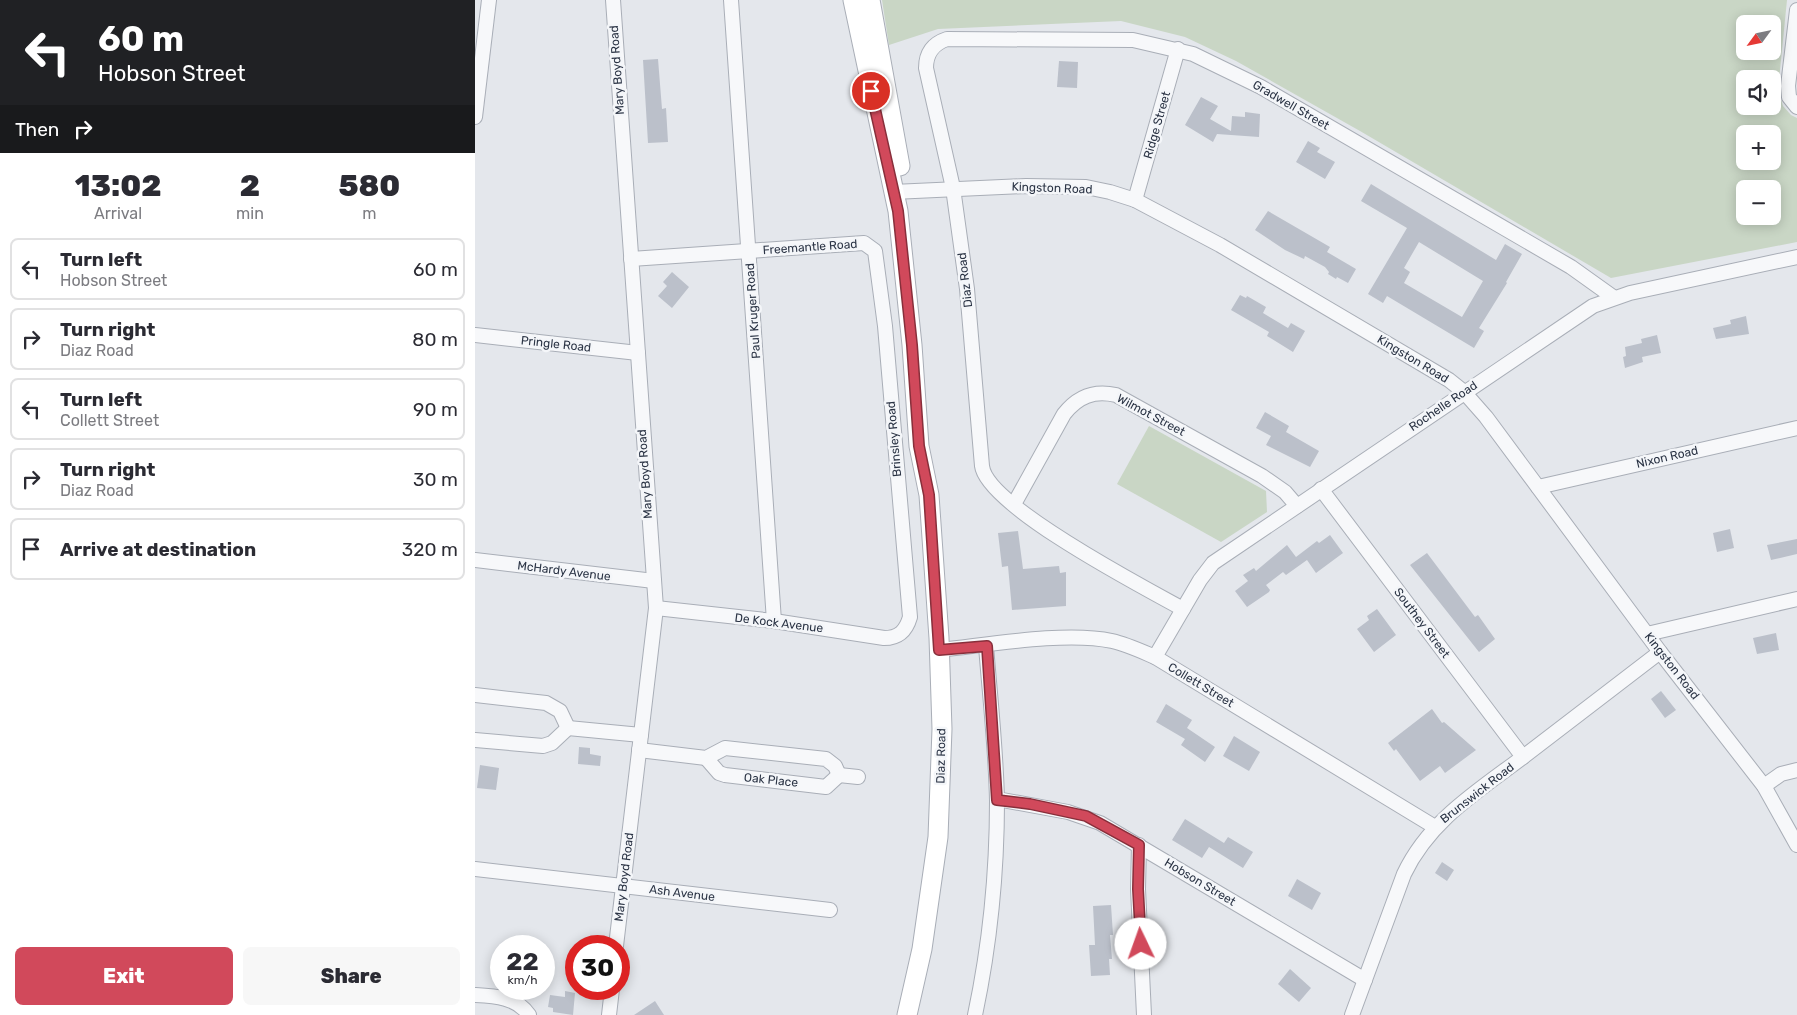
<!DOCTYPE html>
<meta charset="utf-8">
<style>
body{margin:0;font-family:Rubik,sans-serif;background:#f7f7f7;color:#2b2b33;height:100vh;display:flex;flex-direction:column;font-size:19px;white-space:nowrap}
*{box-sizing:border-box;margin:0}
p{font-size:16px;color:#7c7c81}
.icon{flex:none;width:28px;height:28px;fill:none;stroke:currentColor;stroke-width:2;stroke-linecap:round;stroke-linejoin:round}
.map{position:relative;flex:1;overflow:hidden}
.panel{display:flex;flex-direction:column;background:#fff;width:475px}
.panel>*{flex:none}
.hud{background:#202124;color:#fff;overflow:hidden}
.needle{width:32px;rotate:237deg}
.buttons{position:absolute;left:1261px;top:15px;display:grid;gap:10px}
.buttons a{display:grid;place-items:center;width:45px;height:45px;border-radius:8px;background:#fff;box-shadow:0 2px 12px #0003;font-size:25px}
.speed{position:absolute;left:15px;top:935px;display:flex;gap:10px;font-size:25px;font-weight:700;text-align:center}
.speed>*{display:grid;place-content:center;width:65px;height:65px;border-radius:50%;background:#fff;box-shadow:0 2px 12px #0003;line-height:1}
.speed small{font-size:12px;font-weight:400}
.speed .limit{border:8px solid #d22;background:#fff;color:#111}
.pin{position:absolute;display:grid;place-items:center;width:42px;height:42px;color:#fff;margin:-21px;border:2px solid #fff;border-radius:50%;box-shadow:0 1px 5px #0007}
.me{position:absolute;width:55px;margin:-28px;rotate:357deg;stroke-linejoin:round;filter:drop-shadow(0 0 4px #0008)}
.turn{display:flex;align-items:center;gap:18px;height:105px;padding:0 15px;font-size:22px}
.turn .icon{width:65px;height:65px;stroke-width:2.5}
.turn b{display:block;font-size:35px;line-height:42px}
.then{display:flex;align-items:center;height:48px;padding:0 15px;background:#0003;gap:10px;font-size:19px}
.eta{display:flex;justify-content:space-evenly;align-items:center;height:85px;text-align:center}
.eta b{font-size:30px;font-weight:800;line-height:35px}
.button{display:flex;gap:10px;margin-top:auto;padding:10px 15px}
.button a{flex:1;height:58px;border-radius:8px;background:#d1495b;color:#fff;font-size:20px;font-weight:800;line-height:58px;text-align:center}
.button a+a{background:#f7f7f7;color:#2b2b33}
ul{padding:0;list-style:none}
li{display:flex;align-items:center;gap:15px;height:62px;margin:0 10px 8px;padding:0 5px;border:2px solid #e1e1e2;border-radius:8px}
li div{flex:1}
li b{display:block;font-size:19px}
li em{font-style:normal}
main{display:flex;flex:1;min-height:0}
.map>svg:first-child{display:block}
</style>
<main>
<section class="panel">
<div class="hud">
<div class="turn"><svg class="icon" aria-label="left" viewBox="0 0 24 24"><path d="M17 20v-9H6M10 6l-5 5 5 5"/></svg><div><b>60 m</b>Hobson Street</div></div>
<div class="then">Then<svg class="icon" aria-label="right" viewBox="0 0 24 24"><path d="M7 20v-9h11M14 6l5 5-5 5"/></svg></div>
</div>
<div class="eta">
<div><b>13:02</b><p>Arrival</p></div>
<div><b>2</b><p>min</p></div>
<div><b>580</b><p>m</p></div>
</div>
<ul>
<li><svg class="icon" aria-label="left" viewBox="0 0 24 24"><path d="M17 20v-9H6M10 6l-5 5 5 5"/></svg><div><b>Turn left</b><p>Hobson Street</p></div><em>60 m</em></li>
<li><svg class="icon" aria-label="right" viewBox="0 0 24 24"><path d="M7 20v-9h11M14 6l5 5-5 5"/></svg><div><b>Turn right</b><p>Diaz Road</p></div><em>80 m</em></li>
<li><svg class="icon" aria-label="left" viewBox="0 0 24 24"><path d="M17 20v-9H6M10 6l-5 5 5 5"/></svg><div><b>Turn left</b><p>Collett Street</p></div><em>90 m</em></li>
<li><svg class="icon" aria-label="right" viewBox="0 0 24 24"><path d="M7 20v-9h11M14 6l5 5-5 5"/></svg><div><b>Turn right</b><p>Diaz Road</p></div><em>30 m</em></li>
<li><svg class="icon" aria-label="arrive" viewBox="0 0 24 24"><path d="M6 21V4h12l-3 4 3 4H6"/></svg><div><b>Arrive at destination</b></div><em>320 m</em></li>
</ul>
<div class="button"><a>Exit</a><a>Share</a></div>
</section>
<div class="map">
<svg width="1322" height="1015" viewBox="0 0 1322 1015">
<rect width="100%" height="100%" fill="#e4e7ec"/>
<g fill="#c9d6c5" fill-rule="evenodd">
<path d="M 407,0 L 1312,0 L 1303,90 L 1308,106 L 1316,115 L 1322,118 L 1322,242 L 1136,278 L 885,131 L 761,61 L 710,37 L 646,21 L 463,29 L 414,45 ZM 1270,24 L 1298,24 L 1298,51 L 1270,51 ZM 1270,79 L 1298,79 L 1298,106 L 1270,106 ZM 1270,134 L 1298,134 L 1298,161 L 1270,161 ZM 1270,189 L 1298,189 L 1298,216 L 1270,216 Z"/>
<polygon points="674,426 791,491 792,512 746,542 642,484"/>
</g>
<g fill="#bbc0ca" fill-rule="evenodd">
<polygon points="183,59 187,109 191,108 193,142 173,143 168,60"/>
<polygon points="584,61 603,62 602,88 582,87"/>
<polygon points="726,97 743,106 735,119 756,131 757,116 770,117 770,112 785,114 784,137 742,134 738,142 710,125"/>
<polygon points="833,141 845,148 842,152 860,162 850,179 821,162"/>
<path d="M 896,184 L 1021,260 L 1030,244 L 1047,254 L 1031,282 L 1032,283 L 1004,328 L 1009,331 L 999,348 L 912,296 L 908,303 L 893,294 L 932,228 L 886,201 ZM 944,242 L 1008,281 L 987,317 L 929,283 L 935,272 L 929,268 Z"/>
<polygon points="793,211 855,247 852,252 881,269 873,283 862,277 861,279 853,274 854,272 850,267 830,256 829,259 810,250 780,230"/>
<polygon points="197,272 214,287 197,308 183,296 192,286 188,282"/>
<polygon points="765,295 771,298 772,296 791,307 788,313 813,328 816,323 830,331 818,352 792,336 794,332 756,310"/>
<polygon points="1271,316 1274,334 1241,339 1238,328 1256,324 1255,320"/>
<polygon points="1182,335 1186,353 1167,357 1168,362 1150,368 1148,357 1151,356 1150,347 1167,343 1166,339"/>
<polygon points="790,412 814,426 811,432 844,451 835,467 791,445 796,436 781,428"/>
<polygon points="1255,529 1259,548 1242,552 1238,533"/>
<polygon points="543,531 548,569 584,566 585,573 591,572 591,606 537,610 533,566 527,567 523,533"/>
<polygon points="855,535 868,553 841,573 832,560 811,575 808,572 791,585 795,590 794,592 772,607 760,591 773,581 768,575 779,568 781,571 812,545 821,557 842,541 844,543"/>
<polygon points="1322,539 1322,554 1296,560 1292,545"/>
<polygon points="952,553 1000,617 1003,615 1020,639 1004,652 935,565"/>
<polygon points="902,609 921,635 899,652 882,629 894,620 892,616"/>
<polygon points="1301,633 1304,650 1282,654 1278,638"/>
<polygon points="1186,691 1201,710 1190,718 1176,699"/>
<polygon points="691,704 717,720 712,728 740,747 730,762 706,745 710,739 681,722"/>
<polygon points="957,709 967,723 969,722 1001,750 970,773 965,766 945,781 921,749 919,751 913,743"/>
<polygon points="759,736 785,752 774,771 748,756"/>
<polygon points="104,747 115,748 115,754 126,756 125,766 103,764"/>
<polygon points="5,765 24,768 21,790 2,788"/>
<polygon points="710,819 749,843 753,837 778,852 768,868 734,847 727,858 697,840"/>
<polygon points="967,862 979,870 972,881 960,873"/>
<polygon points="822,879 846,893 837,910 813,896"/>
<polygon points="636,905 638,935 635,935 637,959 634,959 635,975 616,976 614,945 620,945 618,906"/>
<polygon points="815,969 836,988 824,1002 803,984"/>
<polygon points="90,991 100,993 98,1015 78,1012 78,1008 73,1007 75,995 90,997"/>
<polygon points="180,1001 189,1015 159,1015"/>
</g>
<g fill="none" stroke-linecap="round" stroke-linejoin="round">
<defs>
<g id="street">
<polyline points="138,0 181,608 141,946"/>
<polyline points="256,0 299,621"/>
<polyline points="1322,10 1313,86 1314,97 1322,107"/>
<polyline points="0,117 14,0"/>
<polyline points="418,192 551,186 611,187 635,192 660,200 745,245 974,380 989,392 1011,417 1185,652 1289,786 1322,845"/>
<polyline points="660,200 703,49"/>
<path d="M 156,259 L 389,243 L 400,251 L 410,326 L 435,617 C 431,631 424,638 409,638 L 299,621 L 181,608"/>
<polyline points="0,335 163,353"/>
<polyline points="1063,487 1322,428"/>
<polyline points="846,489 1048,757"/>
<path d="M 539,504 L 589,414 C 603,396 619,390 641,395 L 787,476 L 810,492 L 822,506"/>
<polyline points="0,560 179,581"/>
<path d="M 708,609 C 670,588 512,506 507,466 L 492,289 L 478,188 L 451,68 C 451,54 457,44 472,39 L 658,40 L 718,54 L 786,87 L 1096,267 L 1138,297"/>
<polyline points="1172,634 1322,599"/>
<path d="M 464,650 C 513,645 590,631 637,641 C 651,644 666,651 680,657 L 960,827"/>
<polyline points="680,657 725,580 738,563 1118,306 1155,293 1322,257"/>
<polyline points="0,695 71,703 85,711 93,728"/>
<polyline points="93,728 166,735"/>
<polyline points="0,740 68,746 77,743 93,728"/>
<polyline points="164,750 231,758 250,748 351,759 360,766 364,775"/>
<polyline points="231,758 244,773 250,775 351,787 364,775"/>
<polyline points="364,775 383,777"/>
<polyline points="1289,786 1306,774 1322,770"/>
<polyline points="522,799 593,812 625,823 890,980"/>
<polyline points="664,845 663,889 669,1015"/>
<polyline points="0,869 355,910"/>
<path d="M 0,995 C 19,996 42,997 54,1015"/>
<polyline points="134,1015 137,989"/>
<path d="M 500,1015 C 515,944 522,873 522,801 C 521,749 515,697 511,646"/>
<path d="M 877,1015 L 929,874 C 955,819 1006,789 1052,754 C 1096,720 1141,686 1185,652"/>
</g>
<g id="secondary">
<polyline points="378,0 423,211 437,345 444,446 454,495 464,638 467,729 463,837 447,949 432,1015"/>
<polyline points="395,0 425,166"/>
</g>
</defs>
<use href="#street" stroke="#a9aeb7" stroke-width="16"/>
<use href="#secondary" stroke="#a9aeb7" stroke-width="21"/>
<use href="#street" stroke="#f7f8fa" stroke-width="14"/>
<use href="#secondary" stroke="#fff" stroke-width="19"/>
</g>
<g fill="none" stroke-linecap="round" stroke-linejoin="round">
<defs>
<polyline id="route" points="396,91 423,211 437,345 444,446 454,495 464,650 512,646 522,800 555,804 611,816 664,845 663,889 666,944"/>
</defs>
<use href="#route" stroke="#882f3b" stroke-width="12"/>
<use href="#route" stroke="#d1495b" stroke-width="9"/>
</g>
<g text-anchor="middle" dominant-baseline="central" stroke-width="5" stroke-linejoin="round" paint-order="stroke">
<g font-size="12" fill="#2b3445" stroke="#f4f6f9">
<text transform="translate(142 70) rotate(-94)">Mary Boyd Road</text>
<text transform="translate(816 105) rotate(30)">Gradwell Street</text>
<text transform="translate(682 125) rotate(-74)">Ridge Street</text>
<text transform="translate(577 188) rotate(2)">Kingston Road</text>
<text transform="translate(335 247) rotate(-4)">Freemantle Road</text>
<text transform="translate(490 280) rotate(-97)">Diaz Road</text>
<text transform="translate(278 311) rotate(-94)">Paul Kruger Road</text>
<text transform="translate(81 344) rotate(6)">Pringle Road</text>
<text transform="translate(938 359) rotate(31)">Kingston Road</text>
<text transform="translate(968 406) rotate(-34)">Rochelle Road</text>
<text transform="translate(676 415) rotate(28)">Wilmot Street</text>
<text transform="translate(419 439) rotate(-95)">Brinsley Road</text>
<text transform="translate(1192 457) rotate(-13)">Nixon Road</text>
<text transform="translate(170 474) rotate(-94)">Mary Boyd Road</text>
<text transform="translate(89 571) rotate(7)">McHardy Avenue</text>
<text transform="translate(304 623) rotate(7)">De Kock Avenue</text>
<text transform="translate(947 623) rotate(53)">Southey Street</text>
<text transform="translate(1197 666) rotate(52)">Kingston Road</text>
<text transform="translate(726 685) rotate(31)">Collett Street</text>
<text transform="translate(466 756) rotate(-89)">Diaz Road</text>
<text transform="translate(296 780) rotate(6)">Oak Place</text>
<text transform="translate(1002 793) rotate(-38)">Brunswick Road</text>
<text transform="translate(149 877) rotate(-83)">Mary Boyd Road</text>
<text transform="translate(725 882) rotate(31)">Hobson Street</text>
<text transform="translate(207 893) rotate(7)">Ash Avenue</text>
</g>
</g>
</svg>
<div class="buttons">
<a><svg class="needle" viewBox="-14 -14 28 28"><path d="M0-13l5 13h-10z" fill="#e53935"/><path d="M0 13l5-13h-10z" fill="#7c7c81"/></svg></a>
<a><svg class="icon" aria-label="sound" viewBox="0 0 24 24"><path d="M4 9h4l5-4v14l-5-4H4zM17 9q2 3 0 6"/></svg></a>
<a>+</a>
<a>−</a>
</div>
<div class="speed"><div>22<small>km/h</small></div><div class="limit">30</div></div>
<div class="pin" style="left:396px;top:91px;background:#d93025"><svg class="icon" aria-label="arrive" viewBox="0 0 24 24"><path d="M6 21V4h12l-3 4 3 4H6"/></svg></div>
<svg class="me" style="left:666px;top:944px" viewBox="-20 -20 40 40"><circle r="19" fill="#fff"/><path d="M0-13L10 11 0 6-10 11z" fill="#d1495b"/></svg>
</div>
</main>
